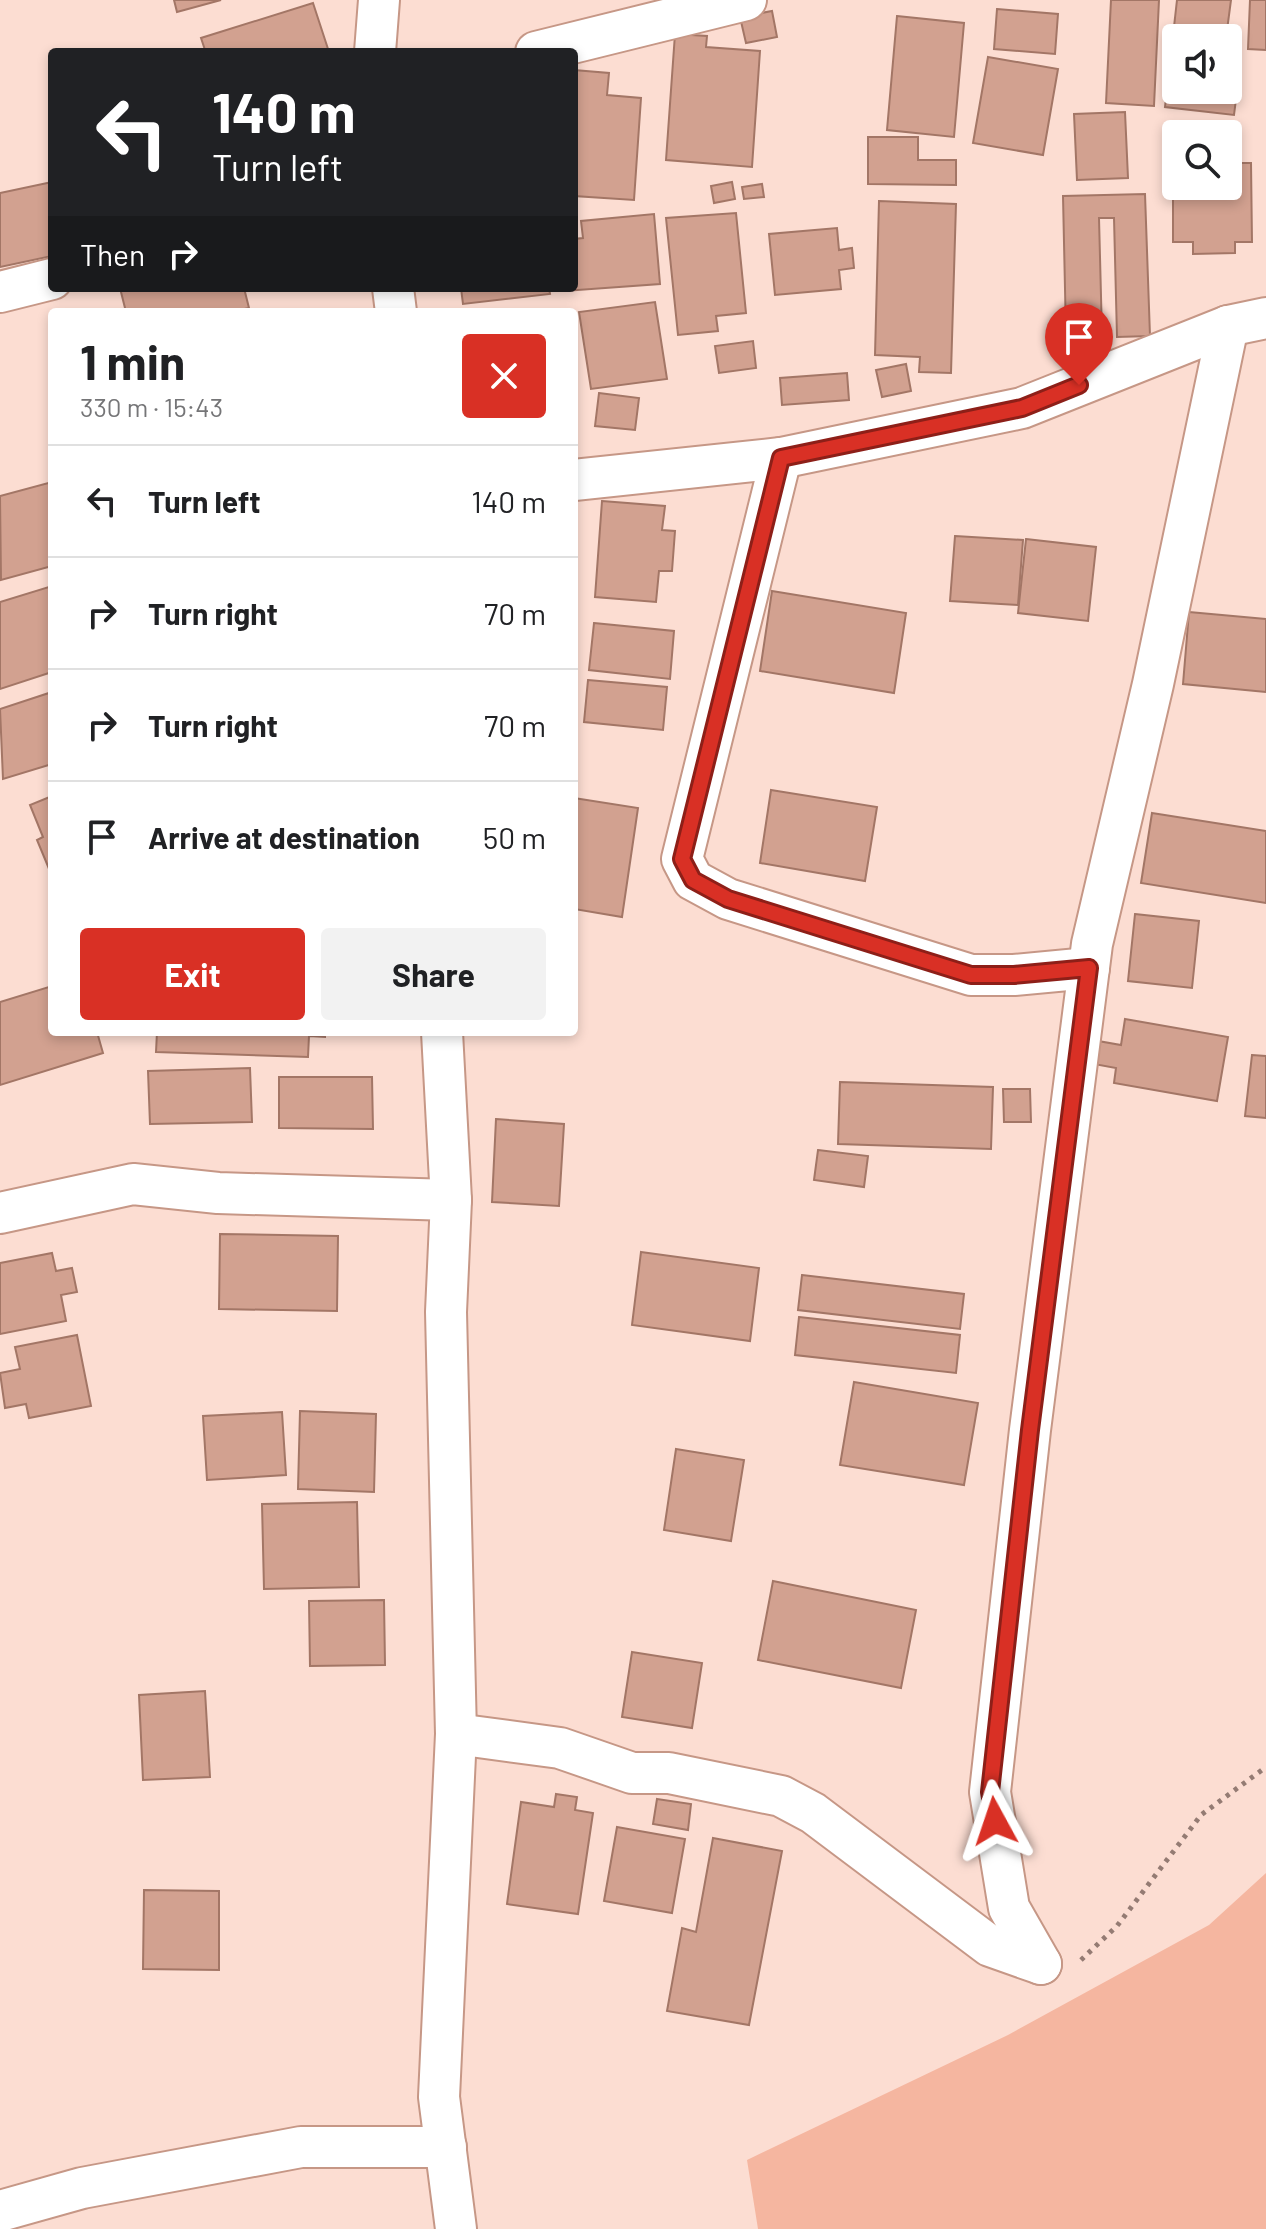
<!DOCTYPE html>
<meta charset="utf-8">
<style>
body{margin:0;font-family:Barlow,sans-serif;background:#f2f2f2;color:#202124;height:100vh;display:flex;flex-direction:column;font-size:30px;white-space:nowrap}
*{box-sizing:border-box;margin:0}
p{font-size:26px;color:#757577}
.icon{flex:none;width:44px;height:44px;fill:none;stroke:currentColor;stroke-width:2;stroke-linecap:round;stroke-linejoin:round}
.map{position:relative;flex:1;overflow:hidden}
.panel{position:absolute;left:48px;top:308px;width:530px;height:728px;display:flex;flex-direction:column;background:#fff;border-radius:8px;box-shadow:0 4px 12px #0003}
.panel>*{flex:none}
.top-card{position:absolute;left:48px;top:48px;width:530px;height:244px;border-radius:8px;box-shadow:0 4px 12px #0003;background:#202124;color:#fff;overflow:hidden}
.tools{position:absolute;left:1162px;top:24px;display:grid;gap:16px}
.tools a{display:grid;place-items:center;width:80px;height:80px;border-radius:8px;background:#fff;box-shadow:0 4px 12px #0003;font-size:40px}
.pin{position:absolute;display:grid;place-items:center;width:68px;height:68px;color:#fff;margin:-82px -34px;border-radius:50% 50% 50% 0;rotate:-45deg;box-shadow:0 0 8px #0007}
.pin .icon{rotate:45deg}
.me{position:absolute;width:88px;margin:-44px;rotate:355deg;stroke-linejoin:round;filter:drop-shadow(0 0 6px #0008)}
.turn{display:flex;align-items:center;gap:28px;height:168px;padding:0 32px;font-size:36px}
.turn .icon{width:104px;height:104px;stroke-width:2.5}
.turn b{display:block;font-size:56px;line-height:68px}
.then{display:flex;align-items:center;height:76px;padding:0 32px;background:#0003;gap:16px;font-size:30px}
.round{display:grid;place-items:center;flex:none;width:84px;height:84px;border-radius:8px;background:#f2f2f2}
.headline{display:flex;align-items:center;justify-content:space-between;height:136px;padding:0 32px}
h1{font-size:48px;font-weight:700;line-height:60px}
.primary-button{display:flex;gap:16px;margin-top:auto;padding:16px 32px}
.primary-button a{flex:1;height:92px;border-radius:8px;background:#d93025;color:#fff;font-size:32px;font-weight:700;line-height:92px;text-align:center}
.primary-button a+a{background:#f2f2f2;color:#202124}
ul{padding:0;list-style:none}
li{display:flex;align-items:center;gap:24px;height:112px;padding:0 32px;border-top:2px solid #e0e0e0}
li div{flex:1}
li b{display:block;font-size:30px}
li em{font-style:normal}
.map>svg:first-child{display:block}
</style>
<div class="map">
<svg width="1266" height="2229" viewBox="0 0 1266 2229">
<rect width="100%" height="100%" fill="#fcddd2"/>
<polygon fill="#f5b6a0" points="1266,1873 1266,2229 758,2229 747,2160 1008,2035 1209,1925"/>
<g fill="#d2a190" stroke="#a37666" stroke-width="2">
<polygon points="174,0 221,0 177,12"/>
<polygon points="1111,0 1159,0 1154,106 1106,103"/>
<polygon points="1177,0 1231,0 1226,38 1176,38 1176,90 1228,90 1228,75 1239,76 1234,115 1165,107"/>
<polygon points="1250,0 1266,0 1266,50 1248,49"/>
<polygon points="313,3 329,52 198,52 205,50 201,38"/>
<polygon points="997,9 1058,14 1055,54 994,49"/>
<polygon points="772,11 777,37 746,43 740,17"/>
<polygon points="897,16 964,23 954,137 887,130"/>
<polygon points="675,34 707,36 706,47 760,51 752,167 666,160"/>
<polygon points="988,57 1058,69 1043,155 973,143"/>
<polygon points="574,70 609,73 607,95 641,98 634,200 574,196"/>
<polygon points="1125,112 1128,178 1077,180 1074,114"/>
<polygon points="868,137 918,137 918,160 956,160 956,185 868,184"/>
<polygon points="1173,163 1176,163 1176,186 1228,186 1228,163 1251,163 1252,242 1235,242 1235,253 1193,254 1193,242 1173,242"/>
<polygon points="52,182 52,256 0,267 0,193"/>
<polygon points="732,182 735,199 714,203 711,186"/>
<polygon points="762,184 764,197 744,199 742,187"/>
<polygon points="1145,194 1150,336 1117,337 1114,218 1099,218 1102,335 1066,335 1063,196"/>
<polygon points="879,201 956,204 951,373 919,372 920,357 875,355"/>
<polygon points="736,213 746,313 716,316 718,331 678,335 666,218"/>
<polygon points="654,214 660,284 564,291 563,288 574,288 574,239 583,238 581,221"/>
<polygon points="837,228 839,250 852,248 854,268 839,270 841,289 775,295 769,234"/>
<polygon points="120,288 244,288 249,308 231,312 126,312"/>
<polygon points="461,288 549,288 550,294 463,304"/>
<polygon points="655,302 667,379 591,389 579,312"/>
<polygon points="753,341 756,368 719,373 715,346"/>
<polygon points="906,364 911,391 882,397 876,370"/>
<polygon points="847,373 849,400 782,405 780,378"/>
<polygon points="599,393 639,398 635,430 595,426"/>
<polygon points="52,482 52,566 1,580 0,496"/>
<polygon points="602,501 665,506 662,530 675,531 672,571 659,571 656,602 595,597"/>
<polygon points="955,536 1023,540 1018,605 950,601"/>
<polygon points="1026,539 1096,547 1088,621 1018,613"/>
<polygon points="52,586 52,672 0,689 0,602"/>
<polygon points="772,591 906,613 894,693 760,671"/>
<polygon points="1189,612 1266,619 1266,692 1183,684"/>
<polygon points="594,623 674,631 670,679 589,670"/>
<polygon points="588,680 667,687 663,730 584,722"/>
<polygon points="52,692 52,764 3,779 0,709"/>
<polygon points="771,790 877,807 865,881 760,863"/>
<polygon points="52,796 52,876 37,840 43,837 30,805"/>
<polygon points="574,798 638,808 622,917 574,909"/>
<polygon points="1152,813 1266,831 1266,903 1141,883"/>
<polygon points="1135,914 1199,921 1192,988 1128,981"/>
<polygon points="52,986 52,1032 97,1032 103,1053 0,1085 0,1002"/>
<polygon points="1125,1019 1228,1037 1217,1101 1114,1083 1116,1068 1094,1064 1098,1041 1121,1045"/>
<polygon points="157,1032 325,1032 325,1037 309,1036 308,1057 156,1052"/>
<polygon points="1252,1055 1266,1056 1266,1118 1245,1116"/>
<polygon points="250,1068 252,1122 150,1124 148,1071"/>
<polygon points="279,1077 372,1077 373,1129 279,1128"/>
<polygon points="840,1082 993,1087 991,1149 838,1144"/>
<polygon points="1003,1089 1030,1089 1031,1122 1004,1122"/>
<polygon points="496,1119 564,1124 559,1206 492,1202"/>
<polygon points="818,1150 868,1156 864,1187 814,1180"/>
<polygon points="220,1234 338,1236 337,1311 219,1309"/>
<polygon points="641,1252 759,1268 750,1341 632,1325"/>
<polygon points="52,1253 56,1271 72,1268 77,1292 61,1295 66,1321 0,1334 0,1263"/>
<polygon points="802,1275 964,1294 960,1329 798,1310"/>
<polygon points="799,1317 960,1335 956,1373 795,1355"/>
<polygon points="77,1335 91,1406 29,1418 26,1404 5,1408 0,1373 20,1369 15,1347"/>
<polygon points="854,1382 978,1403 964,1485 840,1465"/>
<polygon points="300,1411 376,1414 374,1492 298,1489"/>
<polygon points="282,1412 286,1475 207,1480 203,1416"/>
<polygon points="676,1449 744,1460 731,1541 664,1530"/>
<polygon points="357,1502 359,1587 264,1589 262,1504"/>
<polygon points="773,1581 916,1610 901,1688 758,1660"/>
<polygon points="384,1600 385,1665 310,1666 309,1601"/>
<polygon points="632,1652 702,1663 692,1728 622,1717"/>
<polygon points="205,1691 210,1777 143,1780 139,1695"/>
<polygon points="556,1794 577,1797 575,1810 593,1813 578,1914 507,1904 521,1802 554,1807"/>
<polygon points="657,1799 691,1804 688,1830 653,1824"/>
<polygon points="617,1827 685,1839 672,1913 604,1901"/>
<polygon points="713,1838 782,1851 749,2025 667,2011 682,1928 696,1932"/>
<polygon points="144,1890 219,1891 219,1970 143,1969"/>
</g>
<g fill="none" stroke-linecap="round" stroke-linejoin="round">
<defs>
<g id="street">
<polyline points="375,52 379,0"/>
<polyline points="536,52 746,0"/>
<polyline points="393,288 396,312"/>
<polyline points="0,292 52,279"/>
<polyline points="781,458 682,859 693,880 728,899 971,975 1014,975 1089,968"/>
<polyline points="574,480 781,458 1022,408 1228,326 1266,318"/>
<polyline points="442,1032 451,1200 446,1312 456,1734 439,2097 456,2229"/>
<polyline points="0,1213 133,1184 218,1193 451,1200"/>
<polyline points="456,1734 560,1748 632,1773 669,1773 781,1796 813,1813 990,1946 1041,1964"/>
<polyline points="1041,1964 1009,1908 990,1792 1030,1430 1092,944 1153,684 1228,326"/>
<polyline points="0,2211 82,2188 301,2147 446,2147"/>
</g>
</defs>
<use href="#street" stroke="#c69786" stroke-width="44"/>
<polyline stroke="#947b73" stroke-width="5" stroke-dasharray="4 6" stroke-linecap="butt" points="1081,1960 1117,1926 1201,1815 1266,1767"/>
<use href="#street" stroke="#fff" stroke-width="40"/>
</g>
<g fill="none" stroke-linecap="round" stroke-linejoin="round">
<defs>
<polyline id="route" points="995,1821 990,1792 1030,1430 1089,968 1014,975 971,975 728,899 693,880 682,859 781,458 1022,408 1079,385"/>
</defs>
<use href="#route" stroke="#8d1f18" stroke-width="20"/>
<use href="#route" stroke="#d93025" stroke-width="14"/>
</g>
</svg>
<div class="tools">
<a><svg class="icon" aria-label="sound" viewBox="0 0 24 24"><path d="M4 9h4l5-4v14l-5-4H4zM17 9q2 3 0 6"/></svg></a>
<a><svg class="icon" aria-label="search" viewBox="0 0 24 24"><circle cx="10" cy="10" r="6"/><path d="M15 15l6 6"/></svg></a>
</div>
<div class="pin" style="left:1079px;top:385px;background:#d93025"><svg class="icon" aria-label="arrive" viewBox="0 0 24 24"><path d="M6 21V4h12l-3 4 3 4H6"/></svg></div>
<svg class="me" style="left:995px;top:1821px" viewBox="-20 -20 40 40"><path d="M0-17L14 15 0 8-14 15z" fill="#d93025" stroke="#fff" stroke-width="4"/></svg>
<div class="top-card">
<div class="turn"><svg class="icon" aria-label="left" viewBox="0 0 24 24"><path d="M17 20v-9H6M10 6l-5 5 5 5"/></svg><div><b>140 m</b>Turn left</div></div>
<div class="then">Then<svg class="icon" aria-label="right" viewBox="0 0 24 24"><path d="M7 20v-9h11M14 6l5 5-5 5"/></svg></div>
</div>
<section class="panel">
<div class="headline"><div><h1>1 min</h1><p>330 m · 15:43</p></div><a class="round" style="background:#d93025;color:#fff"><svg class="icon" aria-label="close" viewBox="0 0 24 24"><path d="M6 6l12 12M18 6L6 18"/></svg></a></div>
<ul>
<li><svg class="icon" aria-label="left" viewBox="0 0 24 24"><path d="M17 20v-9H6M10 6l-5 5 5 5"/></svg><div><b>Turn left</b></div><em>140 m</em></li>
<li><svg class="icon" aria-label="right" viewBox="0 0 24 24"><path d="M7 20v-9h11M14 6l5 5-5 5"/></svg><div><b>Turn right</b></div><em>70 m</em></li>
<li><svg class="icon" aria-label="right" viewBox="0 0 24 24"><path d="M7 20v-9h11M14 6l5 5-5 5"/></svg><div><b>Turn right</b></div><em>70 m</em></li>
<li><svg class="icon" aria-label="arrive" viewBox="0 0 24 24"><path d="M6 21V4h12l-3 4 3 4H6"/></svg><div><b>Arrive at destination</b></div><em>50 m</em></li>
</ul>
<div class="primary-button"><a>Exit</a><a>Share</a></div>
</section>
</div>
